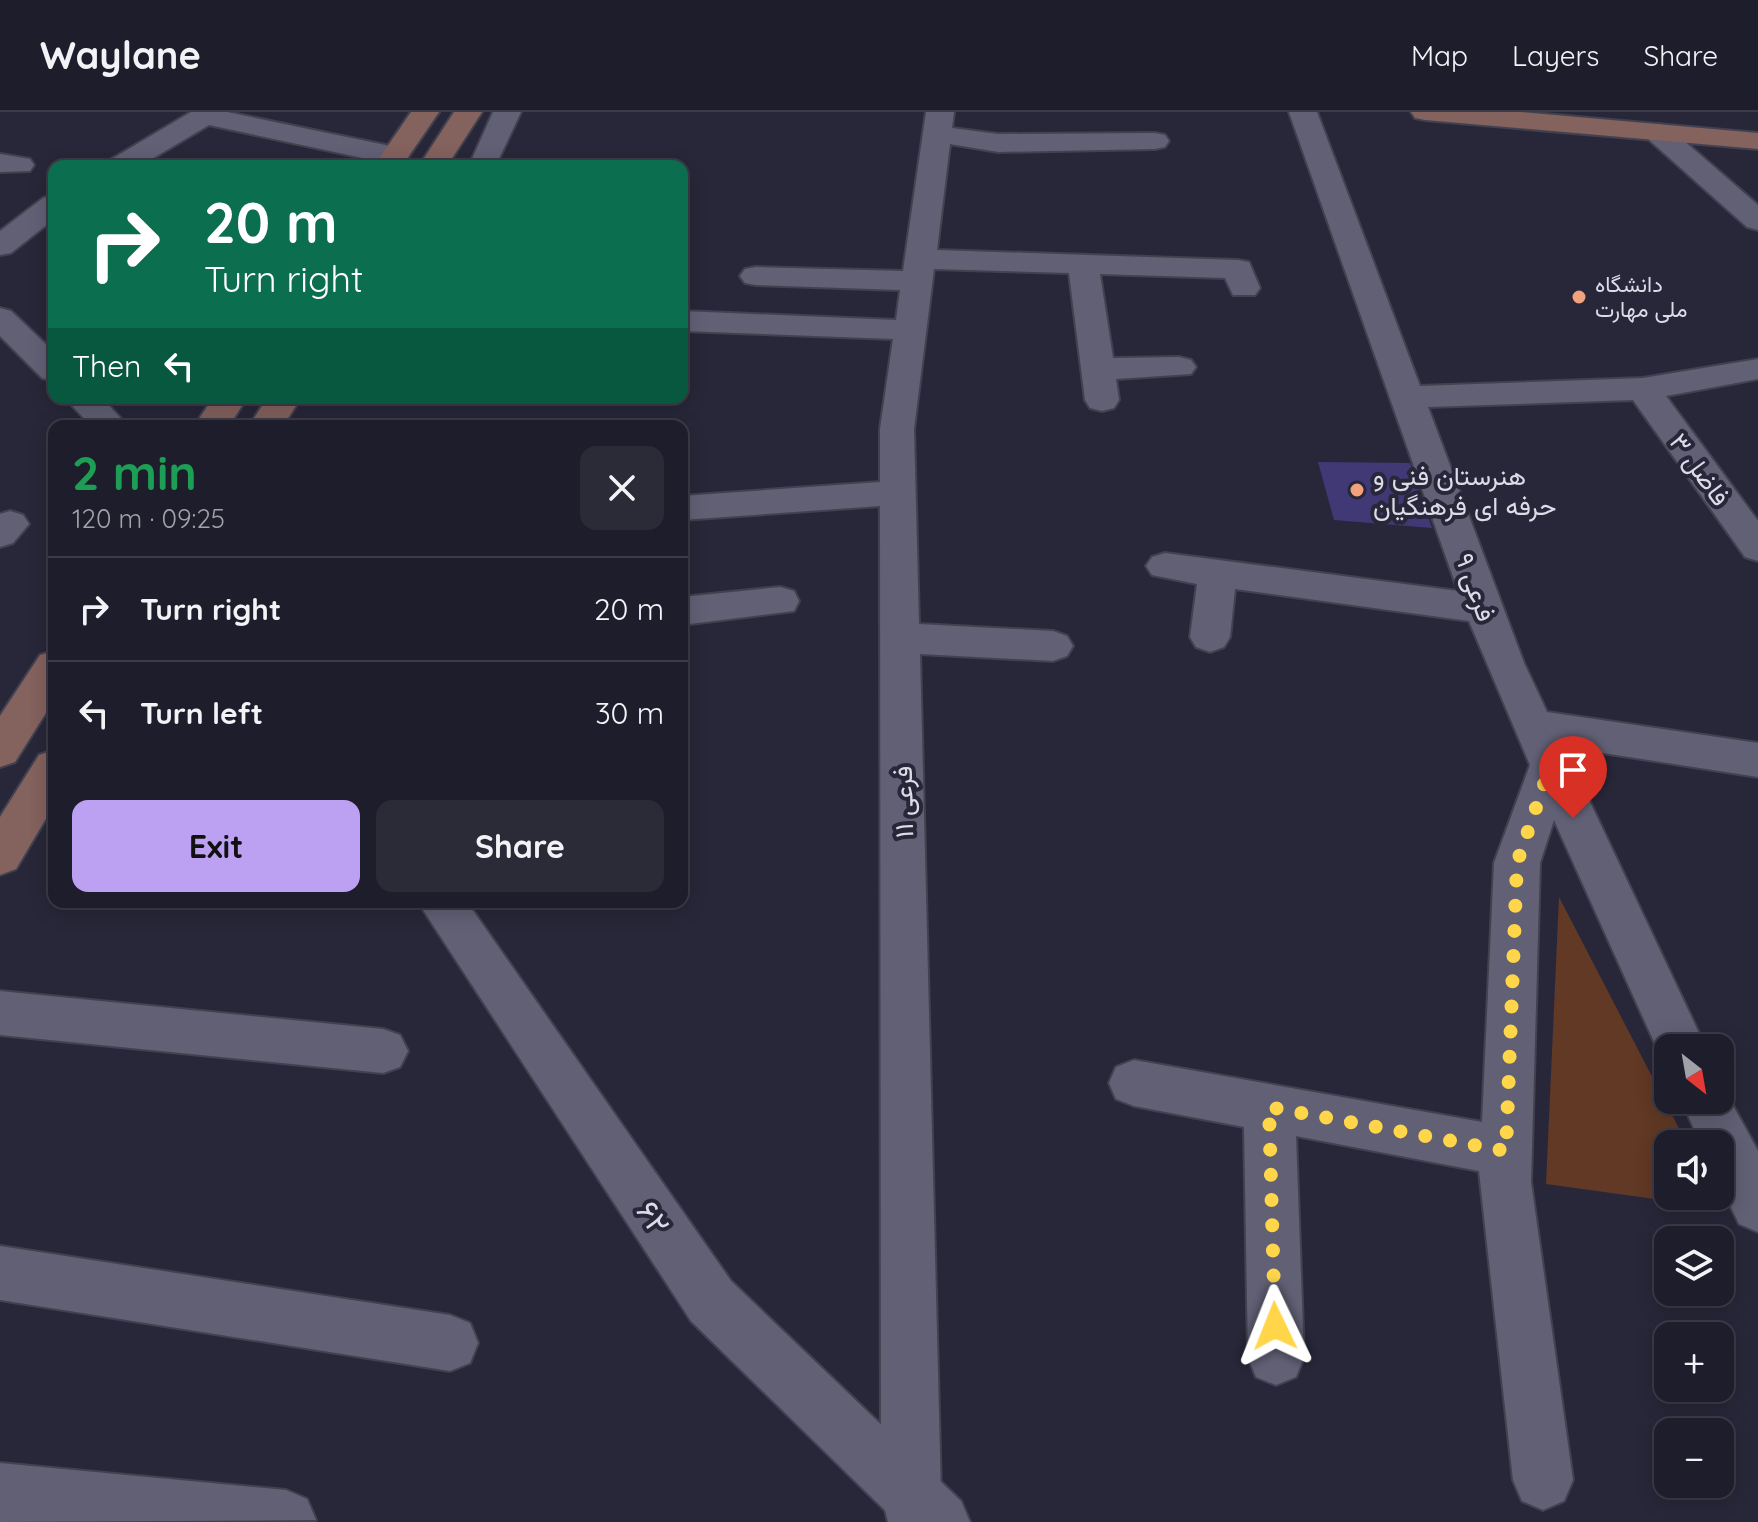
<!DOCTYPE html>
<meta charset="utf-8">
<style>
body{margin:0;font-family:Quicksand,Vazirmatn,sans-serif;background:#2b2a37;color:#f1f3f6;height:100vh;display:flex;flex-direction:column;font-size:30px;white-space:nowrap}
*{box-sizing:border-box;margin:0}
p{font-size:26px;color:#a1a2a9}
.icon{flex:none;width:44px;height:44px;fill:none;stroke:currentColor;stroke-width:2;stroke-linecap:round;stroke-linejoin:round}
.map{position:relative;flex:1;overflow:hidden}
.details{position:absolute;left:48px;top:308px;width:640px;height:488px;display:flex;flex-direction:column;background:#1e1d2b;border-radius:16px;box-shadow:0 4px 20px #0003,0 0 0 2px #3c3b47}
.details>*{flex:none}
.hud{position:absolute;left:48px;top:48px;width:640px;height:244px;border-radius:16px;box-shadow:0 4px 20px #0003,0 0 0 2px #3c3b47;background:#0b6e4f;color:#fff;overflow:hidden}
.needle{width:52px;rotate:149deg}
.controls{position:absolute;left:1654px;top:922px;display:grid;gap:16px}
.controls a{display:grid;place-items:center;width:80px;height:80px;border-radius:16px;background:#1e1d2b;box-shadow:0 4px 20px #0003,0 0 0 2px #3c3b47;font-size:40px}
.pin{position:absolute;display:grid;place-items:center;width:68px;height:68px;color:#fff;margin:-82px -34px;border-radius:50% 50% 50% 0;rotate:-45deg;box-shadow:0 0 8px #0007}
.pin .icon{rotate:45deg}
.me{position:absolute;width:88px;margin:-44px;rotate:358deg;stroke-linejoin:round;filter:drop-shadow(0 0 6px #0008)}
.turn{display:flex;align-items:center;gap:28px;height:168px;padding:0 24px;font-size:36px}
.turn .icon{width:104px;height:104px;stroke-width:2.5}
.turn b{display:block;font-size:56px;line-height:68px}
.then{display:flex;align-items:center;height:76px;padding:0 24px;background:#0003;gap:16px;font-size:30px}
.round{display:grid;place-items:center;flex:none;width:84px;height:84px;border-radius:16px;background:#2b2a37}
.overview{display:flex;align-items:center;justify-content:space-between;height:136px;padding:0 24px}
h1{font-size:48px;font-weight:800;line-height:60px;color:#1e9e55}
.action{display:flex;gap:16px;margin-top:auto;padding:16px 24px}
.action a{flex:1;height:92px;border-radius:16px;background:#bca0f2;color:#111;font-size:32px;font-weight:800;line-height:92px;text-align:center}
.action a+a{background:#2b2a37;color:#f1f3f6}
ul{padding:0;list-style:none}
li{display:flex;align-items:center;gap:24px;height:104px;padding:0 24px;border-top:2px solid #3c3b47}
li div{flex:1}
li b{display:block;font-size:30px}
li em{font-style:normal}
header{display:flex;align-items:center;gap:48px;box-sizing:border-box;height:112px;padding:0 40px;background:#1e1d2b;border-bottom:2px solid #3c3b47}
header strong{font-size:38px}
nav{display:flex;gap:44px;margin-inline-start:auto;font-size:28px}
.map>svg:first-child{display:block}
</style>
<header>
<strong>Waylane</strong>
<nav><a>Map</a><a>Layers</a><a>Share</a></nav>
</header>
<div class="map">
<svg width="1758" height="1410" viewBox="0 0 1758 1410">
<rect width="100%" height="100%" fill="#282739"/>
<polygon fill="#613925" points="1559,785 1687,1032 1668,1032 1668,1084 1714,1084 1720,1096 1546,1072"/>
<polygon fill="#413976" points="1318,350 1410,351 1432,416 1334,408"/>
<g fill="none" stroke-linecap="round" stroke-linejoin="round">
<defs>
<g id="minor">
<polygon points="191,0 227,0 395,35 405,38 409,44 405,50 395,53 209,13 140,54 106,54 110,48"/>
<polygon points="493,0 521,0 496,53 476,53 472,47"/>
<polygon points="926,0 954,0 952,16 998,22 1155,21 1165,23 1169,29 1165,35 1155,37 998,40 950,32 937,138 1238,148 1249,150 1260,176 1255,183 1233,183 1225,166 1100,162 1113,246 1179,245 1191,248 1196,255 1191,262 1116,267 1119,288 1114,296 1102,299 1090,296 1085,288 1069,161 934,157 914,317 919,512 1053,519 1067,524 1073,534 1067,544 1053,549 920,542 941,1382 948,1410 888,1410 881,1382 880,394 682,408 682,384 880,370 880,317 893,227 682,219 682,199 896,208 900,178 756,173 745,171 740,164 745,157 756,155 903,159"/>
<polygon points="1289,0 1317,0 1420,274 1643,266 1758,247 1758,267 1666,284 1758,409 1758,449 1745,445 1633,288 1428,295 1524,551 1547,600 1758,631 1758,665 1564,635 1706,936 1668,936 1668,954 1664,952 1554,708 1540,751 1531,1070 1573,1368 1564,1389 1543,1398 1522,1389 1513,1368 1479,1059 1296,1024 1304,1245 1296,1265 1276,1273 1256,1265 1248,1245 1244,1015 1134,994 1116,987 1109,971 1116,955 1134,948 1482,1010 1494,751 1530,653 1469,509 1235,477 1230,525 1224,535 1210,540 1196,535 1190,525 1197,472 1152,463 1146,454 1152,445 1165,441 1458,479"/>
<polygon points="0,42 30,47 34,53 30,59 0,60"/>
<polygon points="54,83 54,107 11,141 0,143 0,119 43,86"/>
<polygon points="10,399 23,403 29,412 13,431 0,435 0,402"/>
<polygon points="780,475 794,479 799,489 794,499 682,513 682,485"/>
<polygon points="0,879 383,917 400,923 408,939 400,955 383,961 0,923"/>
<polygon points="1720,970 1758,1039 1758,1120 1739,1112 1720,1072 1720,1032 1701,1032 1681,988 1720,988"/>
<polygon points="0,1134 450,1203 470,1211 478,1231 470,1251 450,1259 0,1188"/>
<polygon points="0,1351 286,1378 307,1387 316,1408 0,1410"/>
</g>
<g id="tertiary">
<polygon points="1657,12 1667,14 1758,93 1758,118 1747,115 1647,26 1643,20 1647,14"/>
<polygon points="0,196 11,199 54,240 54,269 42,266 0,224"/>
<polygon points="65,286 102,286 128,314 91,314"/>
<polygon points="418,790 467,790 731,1169 961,1389 970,1410 897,1410 691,1209"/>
</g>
<g id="secondary">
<polygon points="411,0 439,0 402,54 374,54"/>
<polygon points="454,0 482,0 447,54 419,54"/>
<polygon points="1411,0 1521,0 1758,21 1758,37 1425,8 1415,6"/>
<polygon points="213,286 247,286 229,314 194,314"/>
<polygon points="267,286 301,286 283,314 249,314"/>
<polygon points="54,539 54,588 15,650 0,655 0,604 40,543"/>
<polygon points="54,638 54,693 16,757 0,763 0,705 39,643"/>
</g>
</defs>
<use href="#minor" stroke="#42414f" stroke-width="4"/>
<use href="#tertiary" stroke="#42414f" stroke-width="4"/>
<use href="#secondary" stroke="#42414f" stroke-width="4"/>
<use href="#minor" fill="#616075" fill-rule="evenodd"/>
<use href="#tertiary" fill="#616075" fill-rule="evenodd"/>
<use href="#secondary" fill="#84625e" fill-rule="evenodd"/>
</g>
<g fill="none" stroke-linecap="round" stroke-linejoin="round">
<polyline stroke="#ffd54a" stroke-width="14" stroke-dasharray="0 25.2" points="1275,1214 1269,995 1506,1039 1517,751 1550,655 1573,706"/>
</g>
<g fill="#f1a17b" stroke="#282739" stroke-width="3">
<circle cx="1579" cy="185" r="8"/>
<circle cx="1357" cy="378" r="8"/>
</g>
<g text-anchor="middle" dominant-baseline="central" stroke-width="8" stroke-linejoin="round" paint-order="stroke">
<g font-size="22" fill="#dcdce8" stroke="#282739" text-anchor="start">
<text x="1595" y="172">دانشگاه<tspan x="1595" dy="25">ملی مهارت</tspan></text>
</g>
<g font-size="26" fill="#dcdce8" stroke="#282739">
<text transform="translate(1700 357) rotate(54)">فاضل ۳</text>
<text transform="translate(1476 475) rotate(70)">فرعی ۹</text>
<text transform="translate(903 690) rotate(-91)">فرعی ۱۱</text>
</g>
<g font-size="26" fill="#dcdce8" stroke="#282739" text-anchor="start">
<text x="1373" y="363">هنرستان فنی و<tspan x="1373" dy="30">حرفه ای فرهنگیان</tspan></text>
</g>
<g font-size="32" fill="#dcdce8" stroke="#282739">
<text transform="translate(654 1105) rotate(56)">۶۲</text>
</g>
</g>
</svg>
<div class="controls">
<a><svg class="needle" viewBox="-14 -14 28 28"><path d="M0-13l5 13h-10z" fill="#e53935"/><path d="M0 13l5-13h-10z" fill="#a1a2a9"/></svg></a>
<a><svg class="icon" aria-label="sound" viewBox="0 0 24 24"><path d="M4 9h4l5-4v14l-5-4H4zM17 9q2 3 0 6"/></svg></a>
<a><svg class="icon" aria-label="layers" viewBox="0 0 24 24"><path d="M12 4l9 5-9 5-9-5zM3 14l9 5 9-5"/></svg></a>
<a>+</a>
<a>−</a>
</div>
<div class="pin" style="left:1573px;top:706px;background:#d93025"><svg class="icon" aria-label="arrive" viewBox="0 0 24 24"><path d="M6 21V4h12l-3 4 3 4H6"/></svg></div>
<svg class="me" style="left:1275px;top:1214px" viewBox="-20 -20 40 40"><path d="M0-17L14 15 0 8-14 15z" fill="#ffd54a" stroke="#fff" stroke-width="4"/></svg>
<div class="hud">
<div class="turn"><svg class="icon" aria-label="right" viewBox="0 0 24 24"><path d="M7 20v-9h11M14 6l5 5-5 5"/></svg><div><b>20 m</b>Turn right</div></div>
<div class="then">Then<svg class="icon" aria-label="left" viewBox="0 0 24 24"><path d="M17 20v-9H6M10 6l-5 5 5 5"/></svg></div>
</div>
<section class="details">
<div class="overview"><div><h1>2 min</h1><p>120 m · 09:25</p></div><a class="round"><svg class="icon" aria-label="close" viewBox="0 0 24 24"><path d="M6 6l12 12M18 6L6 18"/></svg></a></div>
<ul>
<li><svg class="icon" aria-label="right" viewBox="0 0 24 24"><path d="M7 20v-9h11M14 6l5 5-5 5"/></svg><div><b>Turn right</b></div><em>20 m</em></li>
<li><svg class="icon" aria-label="left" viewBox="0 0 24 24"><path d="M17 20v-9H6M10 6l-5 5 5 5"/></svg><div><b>Turn left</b></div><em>30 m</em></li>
</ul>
<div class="action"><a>Exit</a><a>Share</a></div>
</section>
</div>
